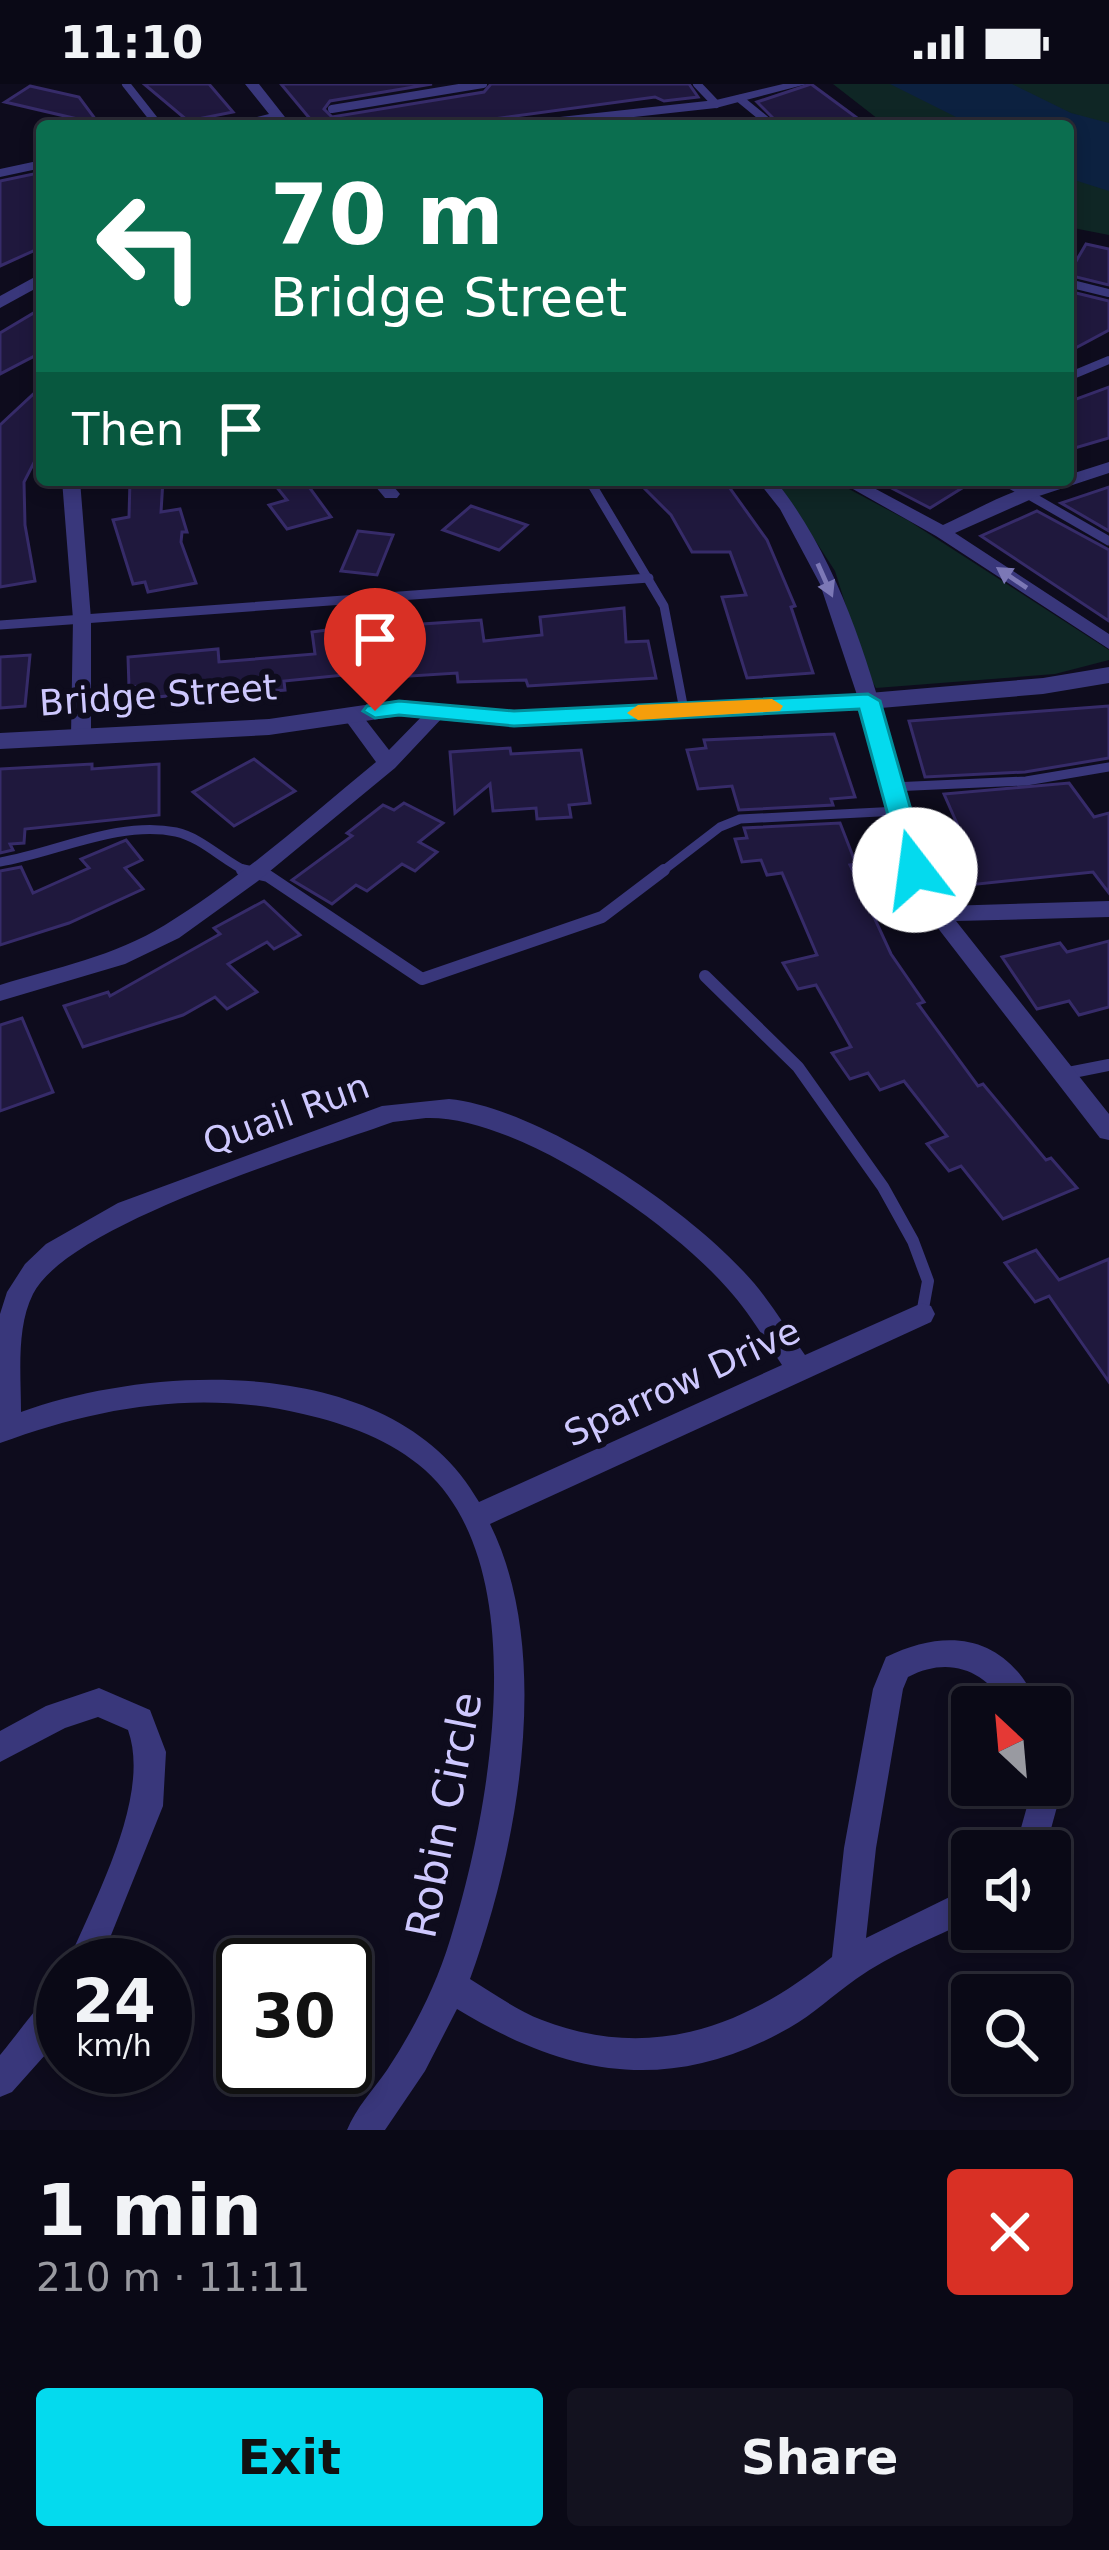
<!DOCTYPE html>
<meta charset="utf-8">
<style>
body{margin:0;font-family:"DejaVu Sans",sans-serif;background:#13121f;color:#f1f3f6;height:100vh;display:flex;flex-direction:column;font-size:45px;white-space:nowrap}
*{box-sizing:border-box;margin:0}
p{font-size:39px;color:#999aa1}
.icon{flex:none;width:66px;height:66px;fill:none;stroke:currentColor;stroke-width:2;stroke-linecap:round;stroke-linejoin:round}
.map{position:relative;height:2046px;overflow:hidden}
.drawer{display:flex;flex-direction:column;background:#0a0916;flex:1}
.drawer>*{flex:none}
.banner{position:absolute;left:36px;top:36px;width:1038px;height:366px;border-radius:12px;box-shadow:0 6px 18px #0003,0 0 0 3px #2a2a35;background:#0b6e4f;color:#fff;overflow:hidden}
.needle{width:78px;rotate:334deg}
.tools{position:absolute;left:951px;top:1602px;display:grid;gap:24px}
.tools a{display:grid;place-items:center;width:120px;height:120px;border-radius:12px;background:#0a0916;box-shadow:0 6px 18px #0003,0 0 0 3px #2a2a35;font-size:60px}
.speed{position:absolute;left:36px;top:1854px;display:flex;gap:24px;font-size:60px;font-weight:700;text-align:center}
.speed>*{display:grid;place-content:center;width:156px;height:156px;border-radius:50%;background:#0a0916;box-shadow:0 6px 18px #0003,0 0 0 3px #2a2a35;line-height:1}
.speed small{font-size:30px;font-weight:400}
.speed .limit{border:6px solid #111;border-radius:18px;background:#fff;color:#111}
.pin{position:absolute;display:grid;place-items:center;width:102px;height:102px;color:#fff;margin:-123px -51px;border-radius:50% 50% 50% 0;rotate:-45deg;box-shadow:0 0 12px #0007}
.pin .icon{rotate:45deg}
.me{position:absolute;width:132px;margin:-66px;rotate:345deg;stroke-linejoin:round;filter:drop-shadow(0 0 9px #0008)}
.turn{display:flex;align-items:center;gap:42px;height:252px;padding:0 36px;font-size:54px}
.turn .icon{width:156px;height:156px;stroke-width:2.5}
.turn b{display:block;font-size:84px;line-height:102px}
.then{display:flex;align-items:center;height:114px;padding:0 36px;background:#0003;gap:24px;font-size:45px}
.round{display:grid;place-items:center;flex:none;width:126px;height:126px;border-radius:12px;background:#13121f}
.summary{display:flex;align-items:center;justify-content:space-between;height:204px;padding:0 36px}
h1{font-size:72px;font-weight:700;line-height:90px}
.action{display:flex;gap:24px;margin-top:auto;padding:24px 36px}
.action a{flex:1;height:138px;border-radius:12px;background:#04daee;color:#111;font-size:48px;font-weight:700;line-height:138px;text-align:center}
.action a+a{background:#13121f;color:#f1f3f6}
.status{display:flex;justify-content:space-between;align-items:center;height:84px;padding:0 60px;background:#0a0916;direction:ltr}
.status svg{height:33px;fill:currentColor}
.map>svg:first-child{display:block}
</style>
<div class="status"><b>11:10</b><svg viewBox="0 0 49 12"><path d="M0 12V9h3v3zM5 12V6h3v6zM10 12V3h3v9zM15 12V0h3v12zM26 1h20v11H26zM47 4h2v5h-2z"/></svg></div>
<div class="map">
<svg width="1109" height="2046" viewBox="0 0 1109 2046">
<rect width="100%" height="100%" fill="#0e0c1d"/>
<g fill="#0f2625">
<polygon points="833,0 1109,0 1109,151 1068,143 1068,42 887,42"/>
<polygon points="776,396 832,396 909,437 1109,566 1109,576 1055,590 876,604 867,589 835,487"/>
</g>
<polygon fill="#0c2140" points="890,0 1012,0 1071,29 1109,39 1109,107 1068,94 1068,42 974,42"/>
<g fill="#1f183d" stroke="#362b69" stroke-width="3">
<polygon points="144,0 209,0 233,28 188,37"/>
<polygon points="281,0 432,0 330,17 324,25 332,33 484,8 491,0 689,0 698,13 664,17 655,13 442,42 316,42"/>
<polygon points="811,0 868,42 781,42 757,18"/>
<polygon points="30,2 79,13 99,40 5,18"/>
<polygon points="38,89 42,163 0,182 0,97"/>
<polygon points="1086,160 1109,165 1109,201 1068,191"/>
<polygon points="1068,207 1109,217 1109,246 1068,268"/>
<polygon points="42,224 42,268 0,290 0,249"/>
<polygon points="42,302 42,363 24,398 25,441 35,497 0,503 0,341"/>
<polygon points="1109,303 1109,354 1068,366 1068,318"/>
<polygon points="130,396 163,396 161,428 180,425 187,448 182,448 181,458 196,499 148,508 145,498 133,500 113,436 129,433"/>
<polygon points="271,396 304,396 331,433 287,445 269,421 287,416"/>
<polygon points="636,396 724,396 767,456 795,522 791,523 813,589 747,594 722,513 746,511 730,468 692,468 671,431"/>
<polygon points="876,396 975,396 930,424"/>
<polygon points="1109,403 1109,447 1061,419"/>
<polygon points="471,422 527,441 499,466 443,446"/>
<polygon points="1037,427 1109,466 1109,537 981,452"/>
<polygon points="358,447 393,451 377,491 341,487"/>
<polygon points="624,524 626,558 648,557 656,594 528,602 526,596 458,598 457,589 395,593 394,586 284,597 285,606 246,609 245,605 145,614 145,602 129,603 128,573 218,565 219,578 315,570 312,548 334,545 343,535 363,533 367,556 409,553 408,541 481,536 484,557 542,551 540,533"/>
<polygon points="30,571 25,622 0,624 0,573"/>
<polygon points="1109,622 1109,674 1025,688 925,693 909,637"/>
<polygon points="834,650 855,713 831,715 833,721 739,726 732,702 698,705 687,666 706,664 704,656"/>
<polygon points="510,664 511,670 581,666 590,719 569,721 571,733 537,735 536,724 493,727 490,700 455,729 450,668"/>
<polygon points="254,675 295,707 234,742 193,708"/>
<polygon points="92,680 92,685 159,680 159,731 25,745 24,759 10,760 13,766 0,769 0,685"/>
<polygon points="1069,699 1094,733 1109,729 1109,809 1093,788 959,802 934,744 958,742 944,710"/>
<polygon points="404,719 443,739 419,758 437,768 415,787 402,780 367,807 356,801 332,820 292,796 352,752 347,749 383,721 394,726"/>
<polygon points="840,739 856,780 850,781 891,870 924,918 918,920 978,1002 983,1000 1046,1076 1051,1074 1077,1104 1003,1135 961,1082 949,1087 927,1060 947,1052 904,997 880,1006 868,989 850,995 832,969 851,963 816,901 798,905 783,879 817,871 782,789 767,791 761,776 742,778 735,755 747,754 744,744"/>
<polygon points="126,756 142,776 125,784 143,805 69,839 0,861 0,787 21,783 33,809 89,784 81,775"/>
<polygon points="264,817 300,851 274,865 267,858 228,880 257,908 227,925 215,913 183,931 83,963 64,922 108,908 110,912 220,850 214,844"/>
<polygon points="1109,857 1109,923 1079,931 1069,917 1037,925 1002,873 1060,859 1067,868"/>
<polygon points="22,934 53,1008 0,1027 0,941"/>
<polygon points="1036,1166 1059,1196 1109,1175 1109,1298 1049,1212 1035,1218 1005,1179"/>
</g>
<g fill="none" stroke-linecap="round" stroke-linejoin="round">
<g stroke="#39377b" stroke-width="8">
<polyline points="126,0 159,42"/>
<polyline points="697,0 716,20"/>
<polyline points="740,15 773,42"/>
<polyline points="332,25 483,0"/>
<polyline points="1068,199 1109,209"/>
<polyline points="1068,293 1109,276"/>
</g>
<g stroke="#39377b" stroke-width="9">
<polyline points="589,396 664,522 684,626"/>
<polyline points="1003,396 1109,457"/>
<polyline points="0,541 649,494"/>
<polyline points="892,703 1026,697 1109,683"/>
<path d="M 0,778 C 55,769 119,736 176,748 C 203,754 224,778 250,789"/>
<polyline points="660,789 720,743 740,735 899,727"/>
</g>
<g stroke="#39377b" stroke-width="12">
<polyline points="242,786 268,792 422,895 602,833 664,786"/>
<polyline points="705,892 798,983 883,1103 913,1157 928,1197 922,1230"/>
<polyline points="1063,990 1109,981"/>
</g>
<g fill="#39377b" fill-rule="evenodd">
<polygon points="245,0 259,0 292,42 278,42 274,37 222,42 269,30"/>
<polygon points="783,0 807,0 716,24 552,42 507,42 514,38 716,16"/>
<polygon points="42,76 42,84 0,93 0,85"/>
<polygon points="42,189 42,201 0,224 0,212"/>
<path d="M 1109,378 L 1109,389 L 1036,413 L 955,449 L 1109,550 L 1109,565 L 936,452 L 837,396 L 859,396 L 943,441 C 981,424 1025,396 1068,396 L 1068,391 Z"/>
<polygon points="62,396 80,396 91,535 91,652 81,659 71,652 73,535"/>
<polygon points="370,396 388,396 400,410 397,414 385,414"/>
<path d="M 757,396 L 775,396 C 839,476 868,577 895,674 C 909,725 920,775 945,822 L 1109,817 L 1109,833 L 956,837 L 1109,1030 L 1109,1056 L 1100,1054 L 927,830 L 904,786 L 859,617 L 820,500 L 780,425 Z"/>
<path d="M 437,622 L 444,624 L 444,632 L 395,684 L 258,797 L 179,854 L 125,880 L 0,917 L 0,901 C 55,884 115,872 165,841 C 240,795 308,734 376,678 L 341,630 L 344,626 L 358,626 L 389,666 L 430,624 Z"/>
<path d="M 449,1015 C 539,1024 684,1122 744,1188 C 768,1213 785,1243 805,1271 L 922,1219 L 931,1222 L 935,1230 L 931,1238 L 490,1440 C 554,1569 518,1764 470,1895 C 493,1909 516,1926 542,1936 C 651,1978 745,1943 832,1873 L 844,1764 L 873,1605 L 886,1573 C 951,1541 1009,1553 1039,1623 L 1007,1623 C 984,1585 948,1572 908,1593 L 903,1605 L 876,1764 L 866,1854 L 972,1802 L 972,1835 C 934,1854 891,1870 856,1895 C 833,1911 814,1930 789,1944 C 670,2011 569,1993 457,1925 L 425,1987 L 385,2046 L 347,2046 C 356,2024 373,2006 387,1986 C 414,1945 436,1902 450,1856 C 489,1731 536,1486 425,1386 C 391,1356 347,1340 303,1330 C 199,1305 98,1323 0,1359 L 0,1230 L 7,1208 L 25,1180 L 46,1160 L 118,1119 L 382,1022 ZM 426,1034 C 516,1031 670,1138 728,1205 C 749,1228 765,1256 782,1281 L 479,1418 C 397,1271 159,1278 21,1328 C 21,1290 16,1244 33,1210 C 69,1139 313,1067 393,1038 Z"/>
<path d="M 99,1604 L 150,1626 L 166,1668 L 163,1722 L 99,1881 L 67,1881 C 93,1817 152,1713 128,1646 L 98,1633 L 65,1644 L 0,1678 L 0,1647 L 46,1622 Z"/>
<polygon points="1050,1687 1059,1690 1063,1701 1046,1763 1043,1767 1007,1767 1021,1744 1033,1701 1050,1701"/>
<path d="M 63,1900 L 62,1952 L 12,2008 L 0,2013 L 0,1971 C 14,1955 48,1906 63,1900 Z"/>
</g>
<polygon fill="#39377b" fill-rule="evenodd" points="1109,583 1109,599 1043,610 869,625 514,643 399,632 269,651 0,665 0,649 269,635 399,616 514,627 869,609 1043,594"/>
</g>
<defs><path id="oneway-solid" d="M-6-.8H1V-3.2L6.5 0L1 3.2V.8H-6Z" transform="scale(3)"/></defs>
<g fill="#7c78b6">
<use href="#oneway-solid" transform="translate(1012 494) rotate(-146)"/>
<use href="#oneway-solid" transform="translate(825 496) rotate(66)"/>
</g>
<polygon fill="#04daee" stroke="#038e9b" stroke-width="3" points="868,610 880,617 928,786 915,795 903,786 859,625 514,642 399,631 375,634 363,627 367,622 399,617 514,627"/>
<polygon fill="#f59e0b" points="772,615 783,622 780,627 638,636 627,629 638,621"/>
<g text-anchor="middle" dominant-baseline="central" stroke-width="12" stroke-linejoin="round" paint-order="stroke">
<g font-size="36" fill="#cec8fe" stroke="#0e0c1d">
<text transform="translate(158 611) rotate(-4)">Bridge Street</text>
<text transform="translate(286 1030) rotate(-20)">Quail Run</text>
<text transform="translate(682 1298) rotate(-25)">Sparrow Drive</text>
</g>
<g font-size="42" fill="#cec8fe" stroke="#0e0c1d">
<text transform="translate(444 1731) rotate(-79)">Robin Circle</text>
</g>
</g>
</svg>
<div class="tools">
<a><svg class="needle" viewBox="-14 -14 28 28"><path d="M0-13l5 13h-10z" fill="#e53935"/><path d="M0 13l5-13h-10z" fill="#999aa1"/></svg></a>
<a><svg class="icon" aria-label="sound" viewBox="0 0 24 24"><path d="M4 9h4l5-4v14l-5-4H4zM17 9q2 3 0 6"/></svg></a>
<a><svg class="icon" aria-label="search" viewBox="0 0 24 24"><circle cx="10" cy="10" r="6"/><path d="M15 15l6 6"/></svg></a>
</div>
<div class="speed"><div>24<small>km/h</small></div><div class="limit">30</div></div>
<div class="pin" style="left:375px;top:627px;background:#d93025"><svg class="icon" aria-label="arrive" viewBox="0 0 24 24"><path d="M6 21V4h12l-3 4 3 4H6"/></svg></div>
<svg class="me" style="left:915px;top:786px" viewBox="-20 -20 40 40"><circle r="19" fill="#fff"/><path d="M0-13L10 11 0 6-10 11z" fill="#04daee"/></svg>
<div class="banner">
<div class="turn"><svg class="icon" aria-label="left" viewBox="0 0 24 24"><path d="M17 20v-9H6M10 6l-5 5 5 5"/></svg><div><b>70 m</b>Bridge Street</div></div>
<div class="then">Then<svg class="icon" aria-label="arrive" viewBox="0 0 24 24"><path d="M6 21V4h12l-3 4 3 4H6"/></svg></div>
</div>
</div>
<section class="drawer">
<div class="summary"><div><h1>1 min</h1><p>210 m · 11:11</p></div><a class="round" style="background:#d93025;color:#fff"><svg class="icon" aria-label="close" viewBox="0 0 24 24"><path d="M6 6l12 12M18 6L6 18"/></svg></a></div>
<div class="action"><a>Exit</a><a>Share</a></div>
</section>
